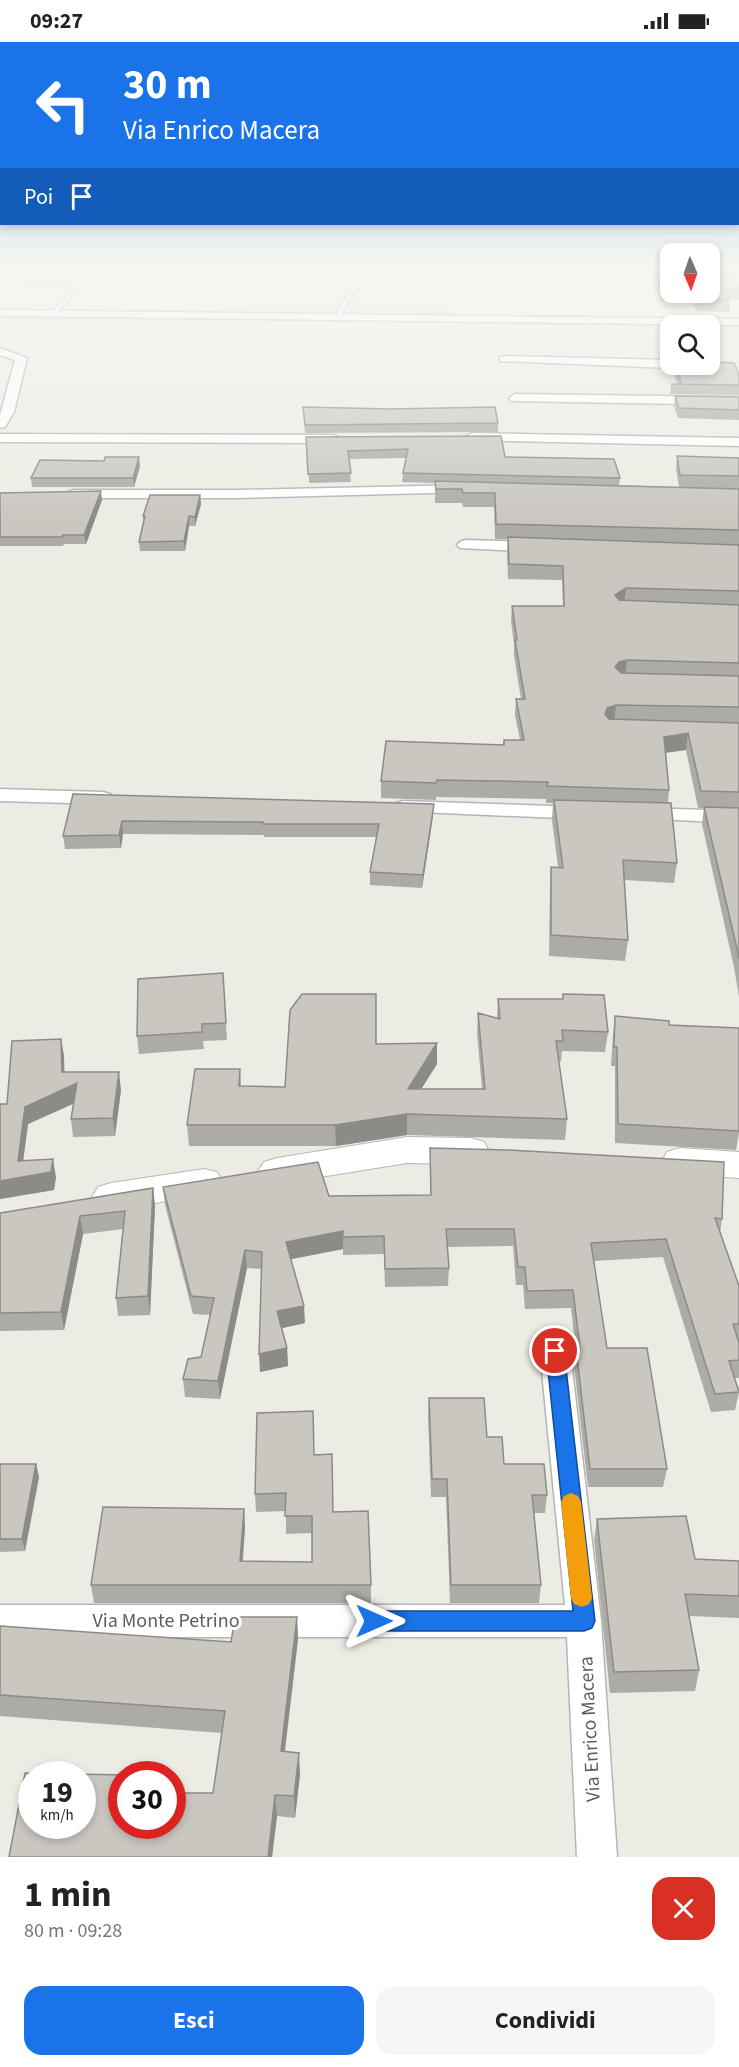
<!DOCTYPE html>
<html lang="it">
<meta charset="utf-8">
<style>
body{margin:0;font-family:"Source Sans 3",sans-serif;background:#f6f6f6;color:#222;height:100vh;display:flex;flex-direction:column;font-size:22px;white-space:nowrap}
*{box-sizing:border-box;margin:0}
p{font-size:20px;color:#767676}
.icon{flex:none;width:33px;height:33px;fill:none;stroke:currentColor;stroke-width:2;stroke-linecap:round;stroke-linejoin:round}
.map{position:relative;height:1815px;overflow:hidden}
.drawer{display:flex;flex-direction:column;background:#fff;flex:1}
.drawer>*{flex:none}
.hud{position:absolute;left:0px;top:0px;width:740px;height:183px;box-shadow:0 3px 9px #0003;background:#1a73e8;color:#fff;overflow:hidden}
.needle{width:39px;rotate:178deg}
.fabs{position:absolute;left:660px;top:201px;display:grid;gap:12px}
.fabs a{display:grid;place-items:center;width:60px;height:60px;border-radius:12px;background:#fff;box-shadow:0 3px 9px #0003;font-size:30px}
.speed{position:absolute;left:18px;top:1719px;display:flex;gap:12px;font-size:30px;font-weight:700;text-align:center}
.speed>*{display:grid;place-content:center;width:78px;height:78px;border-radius:50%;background:#fff;box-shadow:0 3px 9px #0003;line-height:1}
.speed small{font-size:15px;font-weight:400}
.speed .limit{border:9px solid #d22;background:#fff;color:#111}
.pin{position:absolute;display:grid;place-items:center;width:51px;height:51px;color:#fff;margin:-26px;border:3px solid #fff;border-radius:50%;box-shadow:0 2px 6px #0007}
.me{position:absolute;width:66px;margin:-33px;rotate:90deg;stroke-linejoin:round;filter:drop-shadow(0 0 4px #0008)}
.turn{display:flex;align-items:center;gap:21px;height:126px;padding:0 24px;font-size:27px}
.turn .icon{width:78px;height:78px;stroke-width:2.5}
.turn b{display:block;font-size:42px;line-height:51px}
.then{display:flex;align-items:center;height:57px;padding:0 24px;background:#0003;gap:12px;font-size:22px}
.round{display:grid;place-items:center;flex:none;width:63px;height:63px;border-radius:18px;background:#f6f6f6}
.overview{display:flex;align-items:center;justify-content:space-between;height:102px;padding:0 24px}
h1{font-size:36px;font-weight:700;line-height:45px}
.button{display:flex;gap:12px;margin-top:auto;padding:12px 24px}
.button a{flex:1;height:69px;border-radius:18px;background:#1a73e8;color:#fff;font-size:24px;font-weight:700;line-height:69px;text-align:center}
.button a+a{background:#f6f6f6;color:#222}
.status{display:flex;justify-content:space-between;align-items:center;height:42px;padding:0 30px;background:#fff;direction:ltr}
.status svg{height:16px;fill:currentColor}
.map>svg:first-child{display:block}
</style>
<div class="status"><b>09:27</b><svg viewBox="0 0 49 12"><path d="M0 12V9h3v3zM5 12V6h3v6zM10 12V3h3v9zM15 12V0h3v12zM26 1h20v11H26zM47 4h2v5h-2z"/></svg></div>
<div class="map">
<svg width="739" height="1815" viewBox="0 0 739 1815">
<rect width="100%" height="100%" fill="#edece4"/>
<g fill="#fbf8db">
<polygon points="102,225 208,225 177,271 67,270"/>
<polygon points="460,225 670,225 670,250 710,250 710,225 739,225 739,276 454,274"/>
</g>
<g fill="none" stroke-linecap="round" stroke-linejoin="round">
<defs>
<g id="lane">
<polygon points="34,225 39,225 24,241 78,242 93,225 98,225 53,274 51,271 76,244 18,243 18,241"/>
<path d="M 397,225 L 407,225 C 399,228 389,229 380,232 C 358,238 350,258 339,276 L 335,276 C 337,271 340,265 344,260 C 359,234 369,230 397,225 Z"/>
</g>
<g id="street">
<polygon points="0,268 739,277 739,283 0,274"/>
<polygon points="0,306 27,316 14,370 5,385 0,386 0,373 15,318 0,313"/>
<polygon points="504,314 670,318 670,322 676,322 670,326 500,319 500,315"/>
<polygon points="515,352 739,355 739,363 511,359 509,356"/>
<polygon points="472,391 739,396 739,404 467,398 465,395"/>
<polygon points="0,392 334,393 341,397 334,401 0,400"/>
<polygon points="465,443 470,444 472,447 470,450 239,456 72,456 65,452 72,448 239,448"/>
<polygon points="465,498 537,500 545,505 537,510 460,506 457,503 460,500"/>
<polygon points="0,747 103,750 110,752 113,756 110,760 103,762 0,759"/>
<polygon points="403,759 583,765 590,767 593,771 590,775 583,777 396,769 393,765 396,761"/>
<polygon points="643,766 739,769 739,781 636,776 633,772 636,768"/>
<polygon points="555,1297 566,1301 570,1309 601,1579 617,1815 577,1815 567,1595 0,1595 0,1563 565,1563 540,1309 544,1301"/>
</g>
<g id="secondary">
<polygon points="407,1095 471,1096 484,1100 489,1109 484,1118 471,1122 407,1121 277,1142 264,1138 258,1129 264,1120 277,1116"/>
<polygon points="680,1106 739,1110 739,1136 680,1132 667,1128 662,1119 667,1110"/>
<polygon points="204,1127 217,1130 223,1140 217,1150 111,1169 98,1165 92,1155 98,1145 111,1141"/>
</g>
</defs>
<use href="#lane" stroke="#b4b5ba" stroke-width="3"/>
<use href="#street" stroke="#b4b5ba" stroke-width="3"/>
<use href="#secondary" stroke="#b5b7bd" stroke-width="2"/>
<use href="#lane" fill="#fff" fill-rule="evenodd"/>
<use href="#street" fill="#fff" fill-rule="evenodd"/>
<use href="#secondary" fill="#fff" fill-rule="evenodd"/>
</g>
<g fill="#adaba5">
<polygon points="650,225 670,225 670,250 710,250 710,225 739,245 739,258 730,258 729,270 697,269 692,259 661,259"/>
<polygon points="672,322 710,322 739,333 739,353 670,352 671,342 677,342 672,328"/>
<polygon points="675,354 739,355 739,378 678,376 674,364"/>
<polygon points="303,365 498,381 498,390 305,391"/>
<polygon points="306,395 505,415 620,436 619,443 679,445 676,427 677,414 739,416 739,955 734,925 702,782 704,766 698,766 686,708 666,711 669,748 668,761 677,821 674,841 624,838 628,898 625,919 549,914 550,845 551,825 558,825 552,778 553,761 546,761 546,757 436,755 436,758 381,756 381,739 503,703 504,698 520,698 515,673 516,657 521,657 514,613 514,602 511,579 512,564 563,564 562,538 508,537 507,510 508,497 495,497 494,465 463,465 462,461 435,461 435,441 402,440 403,431 406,416 349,417 351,440 309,441"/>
<polygon points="140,424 134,445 32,445 31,436"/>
<polygon points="0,451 102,458 86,502 64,502 63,504 0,504"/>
<polygon points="200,453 201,462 195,484 189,484 185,509 140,509 139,500 143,482 143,474"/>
<polygon points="73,752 433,774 422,846 370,843 370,830 377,795 264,795 264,793 123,792 121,806 65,807 63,794"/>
<polygon points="223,931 227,998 203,999 204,1007 139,1012 137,994"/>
<polygon points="563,952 608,990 605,1010 562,1009 561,1019 559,1019 567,1077 565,1098 407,1093 336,1104 189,1104 187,1083 241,1044 285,1045 376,1002 437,1022 421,1047 482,1047 477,991 478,971 497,976 498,957 562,957"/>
<polygon points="615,974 669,983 739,986 739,1091 736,1108 615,1101 615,1024 611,1024 613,992"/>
<polygon points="61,997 64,1014 64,1030 121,1048 115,1094 73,1095 71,1077 73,1062 28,1082 23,1119 56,1135 54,1148 0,1157 0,1062 7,1062"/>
<polygon points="430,1106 722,1177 720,1190 739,1244 739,1336 734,1336 739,1350 735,1368 711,1370 663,1215 594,1219 607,1306 667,1427 663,1445 588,1445 574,1324 576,1309 571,1266 525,1267 523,1243 516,1243 513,1204 447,1205 449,1226 448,1244 385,1245 384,1212 343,1213 343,1207 291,1217 305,1281 282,1286 287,1306 288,1324 260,1330 262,1227 247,1226 220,1357 185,1355 183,1337 201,1315 210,1273 193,1272 165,1163 163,1145 329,1154 430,1153"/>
<polygon points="153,1146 155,1164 150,1273 118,1274 116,1256 123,1187 83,1192 64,1288 0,1289 0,1171"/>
<polygon points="429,1356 487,1395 504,1422 547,1453 545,1471 534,1471 541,1543 539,1561 450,1561 446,1455 431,1455 428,1374"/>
<polygon points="314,1413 333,1470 371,1543 371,1561 94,1561 91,1543 244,1467 245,1485 243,1519 312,1520 312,1491 286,1492 286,1469 256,1470 255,1452"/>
<polygon points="0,1422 36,1422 39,1435 25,1509 0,1510"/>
<polygon points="597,1477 695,1517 739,1519 739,1576 689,1574 699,1628 695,1649 610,1651 594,1498"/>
<polygon points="297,1575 298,1597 285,1710 300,1732 295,1776 277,1774 272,1815 9,1815 122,1784 213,1751 222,1691 0,1674 0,1584 231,1600"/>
</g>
<g fill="#8d8b86">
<polygon points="139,415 140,424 134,445 133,436"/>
<polygon points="101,449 102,458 86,502 84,493"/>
<polygon points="200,453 201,462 195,484 195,475"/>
<polygon points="189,474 189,484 185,509 184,499"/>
<polygon points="626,546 624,561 614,568 615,553"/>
<polygon points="627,618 625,634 617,636 615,625 619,620"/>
<polygon points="616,663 614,679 605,682 605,672 607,666"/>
<polygon points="688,691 686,708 662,711 664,695"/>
<polygon points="434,762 433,774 422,846 423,833"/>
<polygon points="122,779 123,792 121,806 119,793"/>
<polygon points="61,997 64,1014 65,1046 77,1041 79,1059 28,1082 21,1135 53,1117 56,1135 54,1148 0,1157 0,1139 18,1119 25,1065 62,1030"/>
<polygon points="437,1001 437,1022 408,1068 408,1047"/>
<polygon points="240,1027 241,1048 239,1044"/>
<polygon points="119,1030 121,1048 115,1094 113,1076"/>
<polygon points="407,1072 407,1093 336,1104 335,1083"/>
<polygon points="153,1146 155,1164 150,1273 148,1254"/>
<polygon points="80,1174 83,1192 64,1288 61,1270"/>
<polygon points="343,1189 343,1207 287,1218 286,1200"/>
<polygon points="245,1208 247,1226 220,1357 218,1339"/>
<polygon points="304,1264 305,1281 278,1287 277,1269"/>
<polygon points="287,1306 288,1324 260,1330 259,1312"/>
<polygon points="36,1422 39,1435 25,1509 22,1497"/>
<polygon points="244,1467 245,1485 241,1537 240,1519"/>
<polygon points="297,1575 298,1597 282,1731 281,1709"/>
<polygon points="299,1711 300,1732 295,1776 294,1754"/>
<polygon points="275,1753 277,1774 272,1815 268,1815"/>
</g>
<g fill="#c9c7c0" stroke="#8d8b86" stroke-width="1.5" fill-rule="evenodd">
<polygon points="654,225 670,225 670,247 662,247"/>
<polygon points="710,225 730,225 739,245 739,247 724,247 730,258 698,258 695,250 710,250"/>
<polygon points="710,320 734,321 739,333 739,343 671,342 682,342 674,322 710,322"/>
<polygon points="675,354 739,355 739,368 679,366"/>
<polygon points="303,365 390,367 495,365 498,381 305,383"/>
<polygon points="501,394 505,415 614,417 620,436 403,431 408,407 348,409 351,431 308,432 306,395"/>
<polygon points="677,414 739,416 739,434 680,433"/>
<polygon points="105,415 139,415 133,436 31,436 40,418 104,419"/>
<polygon points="435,439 739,447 739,488 496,482 495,451 463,451 462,447 436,447"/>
<polygon points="101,449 84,493 63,493 62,495 0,495 0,451"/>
<polygon points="150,453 200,453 195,475 189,474 184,499 139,500 145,474 143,474"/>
<polygon points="508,495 739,503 739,549 626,546 615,553 619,558 739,563 739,621 627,618 619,620 615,625 621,631 739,634 739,665 616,663 607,666 605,672 609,677 739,681 739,750 701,749 688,691 664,695 669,748 547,744 548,740 437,738 436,741 381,739 386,699 504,703 504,698 524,698 516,657 525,657 515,598 517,598 512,564 564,564 563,524 509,522"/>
<polygon points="73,752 434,762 423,833 370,830 379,782 263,782 263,780 122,779 119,793 63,794"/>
<polygon points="554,758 671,761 677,821 623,818 628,898 551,893 551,825 563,826"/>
<polygon points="704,765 739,766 739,917 737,907"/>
<polygon points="223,931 226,981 202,982 202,990 137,994 138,937"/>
<polygon points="302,952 376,952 376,1002 437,1001 408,1047 485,1047 478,971 500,977 498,957 563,957 563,952 604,953 608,990 562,988 563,999 556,999 567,1077 407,1072 335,1083 187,1083 195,1027 240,1027 239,1044 285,1045 290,968"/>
<polygon points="615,974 669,979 669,983 739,986 739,1089 618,1082 617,1005 614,1005"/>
<polygon points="61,997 62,1030 119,1030 113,1076 71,1077 77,1041 25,1065 18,1119 53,1117 51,1130 0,1139 0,1062 7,1062 12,999"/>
<polygon points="430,1106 506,1108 724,1120 722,1177 715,1176 739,1244 739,1282 733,1282 739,1301 739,1318 729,1319 739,1350 715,1352 666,1197 591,1201 607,1306 647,1306 667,1427 590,1427 576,1306 580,1306 573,1248 527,1249 525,1225 518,1225 514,1187 446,1187 449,1226 385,1227 384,1194 343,1195 343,1189 286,1200 304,1264 277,1269 287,1306 259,1312 262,1210 245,1208 218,1339 183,1337 188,1317 201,1315 214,1256 191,1254 163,1145 318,1120 329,1154 431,1153"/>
<polygon points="153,1146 148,1254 116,1256 125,1169 80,1174 61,1270 0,1271 0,1171"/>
<polygon points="429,1356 484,1356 487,1395 502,1395 504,1422 544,1422 547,1453 532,1453 541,1543 451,1543 447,1437 432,1437"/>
<polygon points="313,1369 314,1413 332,1412 333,1470 368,1469 371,1543 91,1543 103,1465 244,1467 240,1519 312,1520 312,1474 285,1474 286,1451 255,1452 257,1371"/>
<polygon points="0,1422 36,1422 22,1497 0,1497"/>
<polygon points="686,1474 695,1517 739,1519 739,1554 685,1552 699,1628 614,1630 597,1477"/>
<path d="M 235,1575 L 297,1575 L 281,1709 L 299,1711 L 294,1754 L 275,1753 L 268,1815 L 9,1815 L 25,1731 L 122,1733 L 122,1784 L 172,1784 L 172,1751 L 213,1751 L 225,1669 L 0,1653 L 0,1584 L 231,1600 ZM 32,1732 L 82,1732 L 82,1784 L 32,1784 Z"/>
</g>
<linearGradient id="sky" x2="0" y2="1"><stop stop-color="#8fbdee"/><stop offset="0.47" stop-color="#f7f6f3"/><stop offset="1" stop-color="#f7f6f3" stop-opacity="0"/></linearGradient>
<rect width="739" height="479" fill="url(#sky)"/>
<polygon fill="#1a73e8" stroke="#114b97" stroke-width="1.5" points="555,1302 561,1304 564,1309 595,1579 592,1586 584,1589 374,1589 366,1586 363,1579 366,1572 374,1569 573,1569 546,1309 549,1304"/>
<polygon fill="#f59e0b" points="571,1451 578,1454 581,1460 592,1556 589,1562 582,1565 574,1562 571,1556 561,1460 564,1454"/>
<g text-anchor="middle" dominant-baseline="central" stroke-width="6" stroke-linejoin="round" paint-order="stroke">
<g font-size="20" fill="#5c5e63" stroke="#fff">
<text x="166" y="1579">Via Monte Petrino</text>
<text transform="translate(590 1687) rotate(-93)">Via Enrico Macera</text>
</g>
</g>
</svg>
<div class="fabs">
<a><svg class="needle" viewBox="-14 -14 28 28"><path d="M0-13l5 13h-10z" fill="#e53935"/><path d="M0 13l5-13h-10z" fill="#767676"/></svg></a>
<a><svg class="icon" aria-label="search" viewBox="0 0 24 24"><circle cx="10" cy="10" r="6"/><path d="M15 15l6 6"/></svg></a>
</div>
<div class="speed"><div>19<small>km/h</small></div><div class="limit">30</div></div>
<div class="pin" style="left:555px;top:1309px;background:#d93025"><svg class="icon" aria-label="arrive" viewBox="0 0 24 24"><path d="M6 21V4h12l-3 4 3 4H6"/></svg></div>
<svg class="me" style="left:374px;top:1579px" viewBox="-20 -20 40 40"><path d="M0-17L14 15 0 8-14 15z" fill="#1a73e8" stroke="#fff" stroke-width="4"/></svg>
<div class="hud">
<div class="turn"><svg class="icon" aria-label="left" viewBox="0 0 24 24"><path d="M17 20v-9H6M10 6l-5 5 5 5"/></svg><div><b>30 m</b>Via Enrico Macera</div></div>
<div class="then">Poi<svg class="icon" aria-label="arrive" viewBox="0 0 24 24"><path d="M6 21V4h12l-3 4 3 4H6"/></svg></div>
</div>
</div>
<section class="drawer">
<div class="overview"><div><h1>1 min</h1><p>80 m · 09:28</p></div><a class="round" style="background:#d93025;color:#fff"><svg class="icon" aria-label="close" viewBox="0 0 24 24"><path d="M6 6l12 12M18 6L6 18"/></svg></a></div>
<div class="button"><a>Esci</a><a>Condividi</a></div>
</section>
